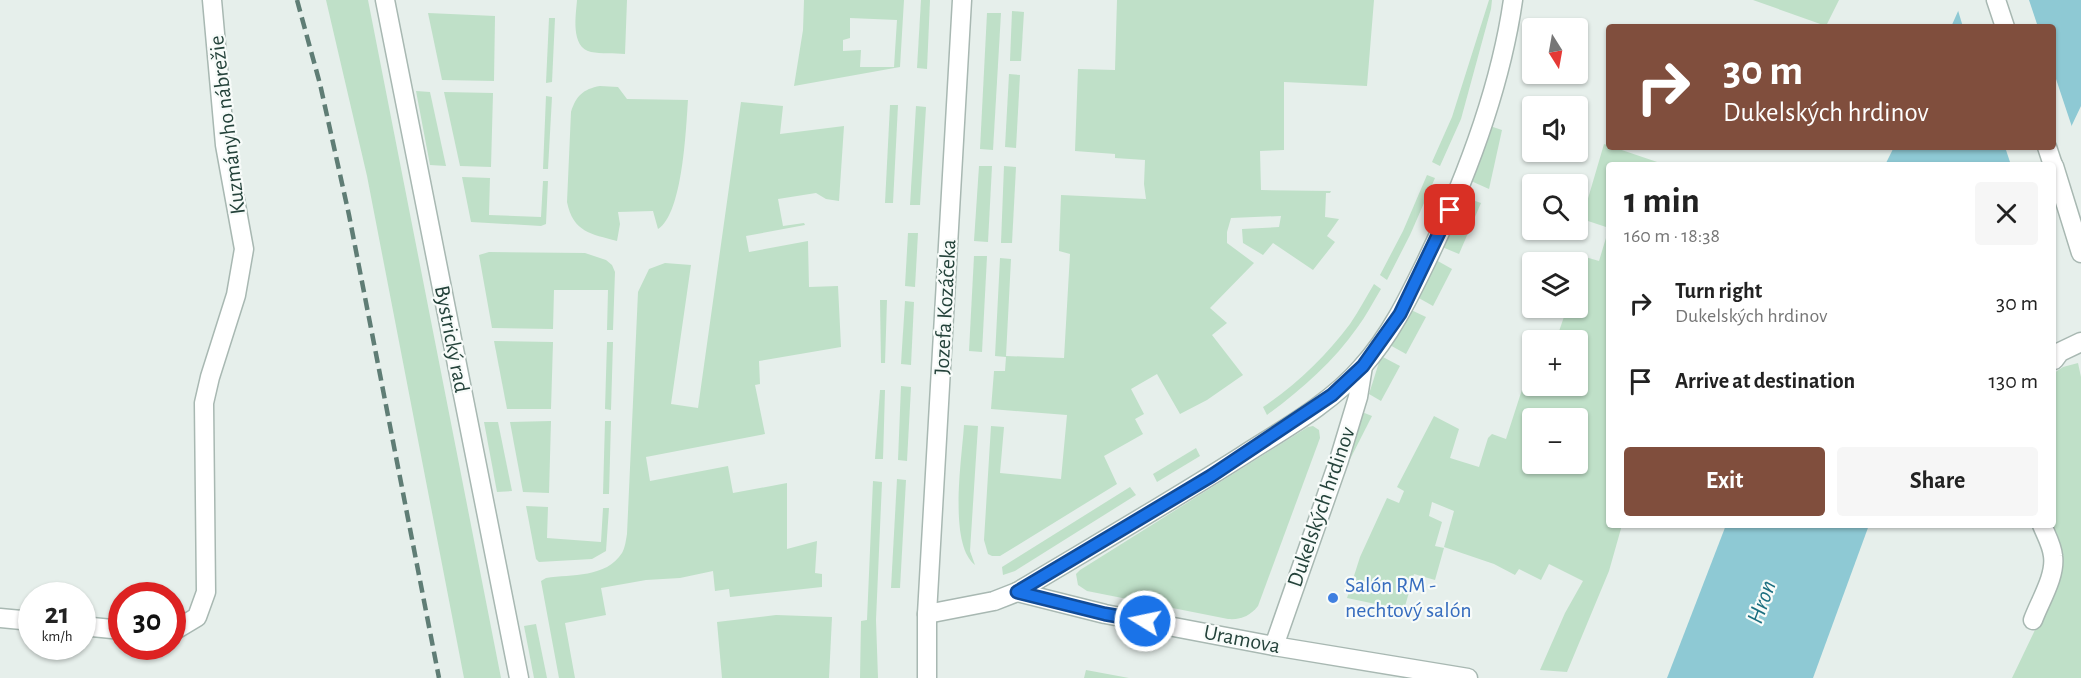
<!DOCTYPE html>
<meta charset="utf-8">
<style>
body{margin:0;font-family:"Alegreya Sans",sans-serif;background:#f6f6f6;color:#222;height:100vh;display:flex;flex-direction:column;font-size:22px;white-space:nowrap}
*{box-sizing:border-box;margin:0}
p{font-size:20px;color:#767676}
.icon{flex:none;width:33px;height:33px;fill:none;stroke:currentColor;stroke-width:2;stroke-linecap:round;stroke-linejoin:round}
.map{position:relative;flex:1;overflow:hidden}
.details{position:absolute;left:1606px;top:162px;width:450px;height:366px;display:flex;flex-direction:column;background:#fff;border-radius:6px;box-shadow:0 2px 4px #0004}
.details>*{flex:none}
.banner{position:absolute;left:1606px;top:24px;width:450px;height:126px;border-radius:6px;box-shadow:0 2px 4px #0004;background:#804e3d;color:#fff;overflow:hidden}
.needle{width:39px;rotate:169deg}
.tools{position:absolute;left:1522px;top:18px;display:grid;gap:12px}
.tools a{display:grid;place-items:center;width:66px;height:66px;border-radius:6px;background:#fff;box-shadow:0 2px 4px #0004;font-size:30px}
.speed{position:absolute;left:18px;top:582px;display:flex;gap:12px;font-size:30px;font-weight:700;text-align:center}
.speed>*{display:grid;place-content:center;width:78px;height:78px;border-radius:50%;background:#fff;box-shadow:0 2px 4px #0004;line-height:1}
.speed small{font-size:15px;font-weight:400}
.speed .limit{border:9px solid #d22;background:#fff;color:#111}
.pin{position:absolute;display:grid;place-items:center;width:51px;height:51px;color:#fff;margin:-26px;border-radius:12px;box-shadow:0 3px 9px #0006}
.me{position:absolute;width:66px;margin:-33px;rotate:280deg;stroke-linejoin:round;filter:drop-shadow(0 0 4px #0008)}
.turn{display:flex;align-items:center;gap:21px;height:126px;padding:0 18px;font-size:27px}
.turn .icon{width:78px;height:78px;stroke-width:2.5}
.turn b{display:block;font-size:42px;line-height:51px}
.round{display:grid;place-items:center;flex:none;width:63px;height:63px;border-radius:6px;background:#f6f6f6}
.summary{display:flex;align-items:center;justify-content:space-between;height:102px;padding:0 18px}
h1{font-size:36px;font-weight:700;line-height:45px}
.button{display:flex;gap:12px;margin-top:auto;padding:12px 18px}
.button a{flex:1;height:69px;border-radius:6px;background:#804e3d;color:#fff;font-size:24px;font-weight:700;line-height:69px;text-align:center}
.button a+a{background:#f6f6f6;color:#222}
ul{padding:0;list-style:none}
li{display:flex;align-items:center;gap:18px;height:78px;padding:0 18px}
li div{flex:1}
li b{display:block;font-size:22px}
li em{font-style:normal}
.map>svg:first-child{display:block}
</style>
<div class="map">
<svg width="2081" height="678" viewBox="0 0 2081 678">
<rect width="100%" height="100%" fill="#e6efeb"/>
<g fill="#bfe0c8" fill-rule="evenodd">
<polygon points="326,0 368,0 501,678 464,678 367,176"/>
<path d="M 577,0 L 627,0 L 625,54 C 614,53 601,54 591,52 C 570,47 576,15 577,0 Z"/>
<path d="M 804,0 L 904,0 L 900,67 L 794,86 L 803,30 ZM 850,18 L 897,20 L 894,67 L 860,67 L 861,50 L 843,51 L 843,40 L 850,38 Z"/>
<polygon points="921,0 930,0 927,69 917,68"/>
<polygon points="1117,0 1374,0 1367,86 1284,82 1284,150 1260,151 1261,190 1331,191 1330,193 1326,193 1325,217 1339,219 1327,236 1335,242 1313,270 1273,243 1263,255 1243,243 1242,229 1279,227 1281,216 1231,218 1227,232 1227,243 1254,263 1210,308 1227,323 1212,335 1243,375 1207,400 1180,414 1157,374 1131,389 1144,414 1135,419 1143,434 1104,456 1117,484 1000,556 992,556 988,554 984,540 991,426 1004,427 1000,473 1061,479 1067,415 991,409 994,371 1005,371 1006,357 995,356 1000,258 1011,259 1006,356 1064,358 1070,254 1059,251 1061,195 1146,199 1144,184 1145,160 1115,158 1115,154 1075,151 1078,69 1115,70"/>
<polygon points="1489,0 1492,0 1491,9 1461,119 1440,166 1432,162 1452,117"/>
<polygon points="1753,0 1839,0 1826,26"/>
<polygon points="1012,11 1024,12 1021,61 1010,61"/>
<polygon points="428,13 495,16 494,81 442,80"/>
<polygon points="987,13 1001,13 993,150 980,149"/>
<polygon points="549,18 555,18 552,82 546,83"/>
<polygon points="1009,74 1020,75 1016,148 1005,147"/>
<path d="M 600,86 L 618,87 L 627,99 L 688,100 C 686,127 683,214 658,229 L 653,211 L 618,212 L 620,224 L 617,241 C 591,234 573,232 567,202 L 571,112 C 576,96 583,89 600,86 Z"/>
<polygon points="416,91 430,92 446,166 430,165"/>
<polygon points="444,92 493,93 491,167 460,166"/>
<polygon points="546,96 552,97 548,169 543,169"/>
<path d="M 741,102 L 783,106 L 780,134 L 844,126 L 839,201 L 826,199 L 816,193 L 778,199 L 783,226 L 804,223 L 805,225 L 746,236 L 749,252 L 808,241 L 809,287 L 838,286 L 841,347 L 759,361 L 760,384 L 755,385 L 765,434 L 646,457 L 650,481 L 728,466 L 733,493 L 787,483 L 787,549 L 817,541 L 815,573 L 822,574 L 822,587 L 730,597 L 729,589 L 715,591 L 713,571 L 680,578 L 646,580 L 601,588 L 606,615 L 565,623 L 575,678 L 559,678 L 541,581 L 546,578 C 572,574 606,578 622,553 C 625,548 626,540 627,534 L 638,292 L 649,269 L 665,263 L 691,265 L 671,404 L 698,408 Z"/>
<polygon points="890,105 898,105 893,203 885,203"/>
<polygon points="916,106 926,107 920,205 910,205"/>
<polygon points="1490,126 1502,130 1489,189 1471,181"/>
<path d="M 1604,144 L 1666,165 L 1610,165 L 1610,525 L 1622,525 L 1609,571 L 1567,672 L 1540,670 L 1565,613 L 1583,581 L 1549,564 L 1541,580 L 1519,569 L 1515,575 L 1494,564 L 1444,547 L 1454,511 L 1432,502 L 1429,516 L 1442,522 L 1435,546 L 1444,548 L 1435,580 L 1414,574 L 1404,610 L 1347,598 L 1360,557 L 1387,498 L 1399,503 L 1404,491 L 1397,487 L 1434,416 L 1459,429 L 1450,458 L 1479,467 L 1488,438 L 1492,434 L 1506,439 L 1528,371 L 1533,372 L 1533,386 L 1578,386 L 1578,340 L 1556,340 L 1567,308 L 1578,308 L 1578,272 L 1582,256 L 1599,261 L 1609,228 L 1582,219 ZM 1533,418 L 1578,418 L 1578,464 L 1533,464 Z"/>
<polygon points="979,166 992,166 988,242 974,241"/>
<polygon points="1004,166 1016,167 1012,243 1001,243"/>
<polygon points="1427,175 1435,178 1410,235 1387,280 1380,275 1403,231"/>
<polygon points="462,177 490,178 489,215 541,217 543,181 548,181 546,224 541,226 471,222"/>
<polygon points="1464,197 1481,203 1459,254 1442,247"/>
<polygon points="908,233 918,233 915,287 905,286"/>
<polygon points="489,252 585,253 606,260 612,265 615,272 613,330 607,330 608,290 554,290 553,329 492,328 479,255"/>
<polygon points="974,256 987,256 982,352 969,351"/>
<polygon points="1436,260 1452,269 1433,306 1417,297"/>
<path d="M 1374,284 L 1381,289 C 1373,302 1366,316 1357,328 C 1334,361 1300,391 1267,415 L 1263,407 C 1296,385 1326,356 1350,324 C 1359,311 1366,297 1374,284 Z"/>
<polygon points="880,300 887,300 885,363 881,363"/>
<polygon points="905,301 914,302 911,365 901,364"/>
<polygon points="1409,309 1426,317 1406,354 1388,344"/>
<polygon points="494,341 553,342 551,409 507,409"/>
<polygon points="607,342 613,342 611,410 605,409"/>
<polygon points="1381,356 1400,366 1381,401 1369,394"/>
<polygon points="2078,363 2081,377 2081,678 2012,678 2034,632 2060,567 2049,525 2054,525 2054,373 2063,367"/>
<polygon points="901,386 911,387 907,461 898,460"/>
<polygon points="880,390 885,390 883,459 875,459"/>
<polygon points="1362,412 1372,416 1341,477"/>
<polygon points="551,421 549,493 523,492 510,422"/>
<polygon points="605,421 611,421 609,494 603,494"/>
<polygon points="484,422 498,422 512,491 497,492"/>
<path d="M 964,425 L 978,426 L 970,551 L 975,565 C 948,544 962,458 964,425 Z"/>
<path d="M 1313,426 L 1319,430 L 1320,438 L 1258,606 C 1250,616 1241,620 1228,619 L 1087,591 L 1078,585 L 1076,574 L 1080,570 L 1308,427 Z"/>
<polygon points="1196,448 1200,456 1157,482 1153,474"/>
<polygon points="897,479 906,480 900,588 891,588"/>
<polygon points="873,481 882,482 876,620 878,678 860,678 861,621 867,620"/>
<polygon points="1130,487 1136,495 1015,571 1003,575 1002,567"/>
<polygon points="526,506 548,507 547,538 601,542 603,508 609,508 606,551 592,559 539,562 536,559"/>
<polygon points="776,615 832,617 829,678 722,678 717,622"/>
<polygon points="536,624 547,678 534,678 524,626"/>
<polygon points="1086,670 1129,678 1084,678"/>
</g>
<g fill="#8ec9d4">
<polygon points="1963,0 2081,0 2081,106 2053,165 1885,165 1894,147 2054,147 2054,27 1951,27"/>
<polygon points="1726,525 1869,525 1813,678 1667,678"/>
</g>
<g fill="#e6efeb">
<polygon points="1960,0 2029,0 2038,27 1963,27 1957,7"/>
<polygon points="2054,73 2073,130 2055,166 2011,165 2005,147 2054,147"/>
</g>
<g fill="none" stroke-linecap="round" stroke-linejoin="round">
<defs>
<g id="minor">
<polyline points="385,0 519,678"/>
<polyline points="1996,0 2005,27"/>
<polyline points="2047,147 2053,165"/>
<polyline points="2054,166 2081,253"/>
<polyline points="2054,360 2060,352 2081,342"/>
<polyline points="1017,592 1105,614 1274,646 1468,678"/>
<path d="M 927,614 L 994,601 L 1017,592 C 1092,547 1168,503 1242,456 C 1284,429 1330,404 1362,367 C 1390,336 1408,299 1426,262 C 1466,179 1500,91 1513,0"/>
<polyline points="0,618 32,621"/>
<path d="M 2033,620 C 2040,601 2056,576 2053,556 C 2052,545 2046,535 2042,525"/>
<polyline points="82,626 122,630"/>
<polyline points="172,632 197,617 206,592 204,403 210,377 236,295 244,249 225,145 212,0"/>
<polyline points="1274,646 1339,460 1358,397 1363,366"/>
<polyline points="927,678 927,614 962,0"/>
</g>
</defs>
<use href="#minor" stroke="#a8b8b2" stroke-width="21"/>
<use href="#minor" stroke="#fff" stroke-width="18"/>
<polyline stroke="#5f7d75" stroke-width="4.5" stroke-dasharray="12 6" stroke-linecap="butt" points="297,0 320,84 349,215 439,678"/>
</g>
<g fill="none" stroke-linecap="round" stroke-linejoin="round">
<defs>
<polyline id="route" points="1145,621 1105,614 1017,592 1211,476 1332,395 1363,366 1400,314 1450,210"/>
</defs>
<use href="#route" stroke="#114b97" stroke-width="15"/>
<use href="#route" stroke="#1a73e8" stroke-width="10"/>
</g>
<circle fill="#3f7fe0" stroke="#f7fbf9" stroke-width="2" cx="1333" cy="598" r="6"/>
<g text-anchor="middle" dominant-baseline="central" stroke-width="4.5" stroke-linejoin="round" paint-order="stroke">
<g font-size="22" fill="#24423a" stroke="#f7fbf9">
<text transform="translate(227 125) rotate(-97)">Kuzmányho nábrežie</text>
<text transform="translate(945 307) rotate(-87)">Jozefa Kozáčeka</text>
<text transform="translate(452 339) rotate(79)">Bystrický rad</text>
<text transform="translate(1321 507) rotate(-71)">Dukelských hrdinov</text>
<text transform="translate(1242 639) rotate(11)">Uramova</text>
</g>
<g font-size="22" fill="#366cbe" stroke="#f7fbf9" text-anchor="start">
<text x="1345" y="585">Salón RM -<tspan x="1345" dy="25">nechtový salón</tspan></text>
</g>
<g font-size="24" font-style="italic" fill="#1c6f80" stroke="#f7fbf9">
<text transform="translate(1762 602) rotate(-70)">Hron</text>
</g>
</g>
</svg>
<div class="tools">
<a><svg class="needle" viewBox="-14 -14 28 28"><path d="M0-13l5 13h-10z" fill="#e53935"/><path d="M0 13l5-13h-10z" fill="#767676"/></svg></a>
<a><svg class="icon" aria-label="sound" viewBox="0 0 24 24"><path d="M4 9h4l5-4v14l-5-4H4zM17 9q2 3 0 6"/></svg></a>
<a><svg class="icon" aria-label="search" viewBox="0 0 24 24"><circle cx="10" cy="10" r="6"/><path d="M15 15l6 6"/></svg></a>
<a><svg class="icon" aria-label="layers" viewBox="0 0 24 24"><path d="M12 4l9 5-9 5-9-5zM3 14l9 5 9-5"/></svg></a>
<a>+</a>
<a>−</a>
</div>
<div class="speed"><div>21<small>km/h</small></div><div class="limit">30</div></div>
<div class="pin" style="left:1450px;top:210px;background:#d93025"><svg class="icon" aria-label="arrive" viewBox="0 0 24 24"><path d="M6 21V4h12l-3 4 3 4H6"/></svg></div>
<svg class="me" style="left:1145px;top:621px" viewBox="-20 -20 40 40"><circle r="17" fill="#1a73e8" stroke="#fff" stroke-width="3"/><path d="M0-11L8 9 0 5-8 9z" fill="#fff"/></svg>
<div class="banner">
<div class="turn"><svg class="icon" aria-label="right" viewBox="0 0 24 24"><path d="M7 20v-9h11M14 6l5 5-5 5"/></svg><div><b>30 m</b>Dukelských hrdinov</div></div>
</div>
<section class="details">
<div class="summary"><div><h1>1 min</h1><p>160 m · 18:38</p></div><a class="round"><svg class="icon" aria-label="close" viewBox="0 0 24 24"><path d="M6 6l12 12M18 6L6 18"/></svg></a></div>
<ul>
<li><svg class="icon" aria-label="right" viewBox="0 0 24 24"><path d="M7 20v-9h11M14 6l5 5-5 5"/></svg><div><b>Turn right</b><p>Dukelských hrdinov</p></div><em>30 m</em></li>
<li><svg class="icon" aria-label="arrive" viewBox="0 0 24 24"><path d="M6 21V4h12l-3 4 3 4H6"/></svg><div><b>Arrive at destination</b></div><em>130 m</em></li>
</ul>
<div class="button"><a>Exit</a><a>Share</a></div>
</section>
</div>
